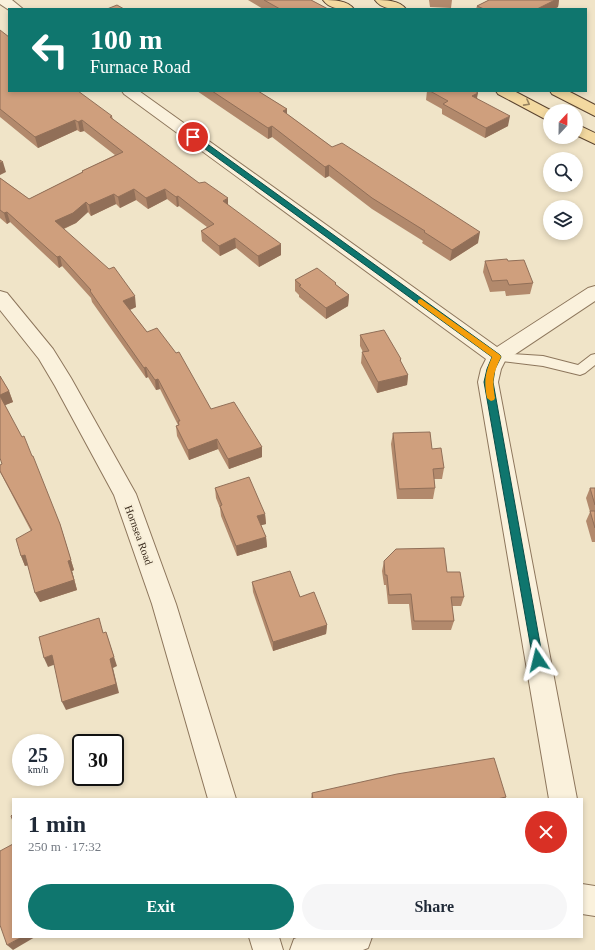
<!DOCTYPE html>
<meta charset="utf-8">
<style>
body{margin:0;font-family:Georgia,serif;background:#f6f6f7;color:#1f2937;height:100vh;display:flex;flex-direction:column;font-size:15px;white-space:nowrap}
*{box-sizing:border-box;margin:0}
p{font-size:13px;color:#747a83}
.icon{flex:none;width:22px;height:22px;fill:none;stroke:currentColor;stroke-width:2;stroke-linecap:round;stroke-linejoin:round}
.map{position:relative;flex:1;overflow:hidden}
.drawer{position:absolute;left:12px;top:798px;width:571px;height:140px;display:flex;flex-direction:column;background:#fff;border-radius:0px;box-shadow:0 2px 6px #0003}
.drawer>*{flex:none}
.hud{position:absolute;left:8px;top:8px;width:579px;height:84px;border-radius:0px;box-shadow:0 2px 6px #0003;background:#0f766e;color:#fff;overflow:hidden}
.needle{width:26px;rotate:22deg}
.buttons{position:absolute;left:543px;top:104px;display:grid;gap:8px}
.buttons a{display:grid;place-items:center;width:40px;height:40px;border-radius:50%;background:#fff;box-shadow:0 2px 6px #0003;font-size:20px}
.speed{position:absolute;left:12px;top:734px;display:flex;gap:8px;font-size:20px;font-weight:700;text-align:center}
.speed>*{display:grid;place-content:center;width:52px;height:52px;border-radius:50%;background:#fff;box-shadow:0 2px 6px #0003;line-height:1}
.speed small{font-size:10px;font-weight:400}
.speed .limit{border:2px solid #111;border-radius:6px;background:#fff;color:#111}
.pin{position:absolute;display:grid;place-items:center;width:34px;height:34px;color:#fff;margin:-17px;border:2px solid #fff;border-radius:50%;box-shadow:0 1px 4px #0007}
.me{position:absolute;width:44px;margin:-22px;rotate:350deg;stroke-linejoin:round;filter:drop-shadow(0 0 3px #0008)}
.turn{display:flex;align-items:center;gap:14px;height:84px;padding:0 16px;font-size:18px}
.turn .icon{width:52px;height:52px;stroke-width:2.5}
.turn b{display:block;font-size:28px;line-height:34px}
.round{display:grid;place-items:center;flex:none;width:42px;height:42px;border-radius:21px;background:#f6f6f7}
.summary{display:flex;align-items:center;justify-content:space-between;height:68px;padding:0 16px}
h1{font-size:24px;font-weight:600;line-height:30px}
.cta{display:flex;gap:8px;margin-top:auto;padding:8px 16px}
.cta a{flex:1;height:46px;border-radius:24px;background:#0f766e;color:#fff;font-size:16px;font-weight:600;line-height:46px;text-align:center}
.cta a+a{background:#f6f6f7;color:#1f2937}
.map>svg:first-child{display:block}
</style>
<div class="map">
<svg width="595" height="950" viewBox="0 0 595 950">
<rect width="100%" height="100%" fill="#f0e4c8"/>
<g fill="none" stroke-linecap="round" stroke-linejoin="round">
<defs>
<polygon id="lane" points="497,353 543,356 578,365 591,355 595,354 595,365 585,373 580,375 543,366 493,360 491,357 493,354"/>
<g id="street">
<polygon points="0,0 12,0 23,9 9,9 9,10 0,4"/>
<polygon points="122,91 139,91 497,347 588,288 595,286 595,301 505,361 501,369 498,382 577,799 549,799 478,382 481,369 486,359 124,94"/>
<polygon points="0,291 7,293 53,349 71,378 136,494 176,604 236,799 208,799 152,604 114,495 55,386 39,359 0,310"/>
<polygon points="582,884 595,886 595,916 582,914"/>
<polygon points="249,937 279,937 283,950 253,950"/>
<polygon points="299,937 372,937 368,948 363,950 290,950 294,939"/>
</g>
<g id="primary">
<path d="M 323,0 C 334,0 347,0 354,9 C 343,9 330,10 323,0 Z"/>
<path d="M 375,0 C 386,0 399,0 406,9 C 395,9 382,10 375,0 Z"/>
<polygon points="496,91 514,91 552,111 550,111 550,121 545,119 498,94"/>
<polygon points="550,91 568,91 595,105 595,116 552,94"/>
<polygon points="576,124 595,133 595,144 576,135"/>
</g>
</defs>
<use href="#lane" stroke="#8d765c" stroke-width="2"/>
<use href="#street" stroke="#8d765c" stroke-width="2"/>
<use href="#primary" stroke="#5b4430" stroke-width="2"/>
<use href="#lane" fill="#faf1dc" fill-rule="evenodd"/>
<use href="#street" fill="#faf1dc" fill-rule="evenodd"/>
<use href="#primary" fill="#f3d9a0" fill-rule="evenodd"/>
</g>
<g fill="#b2896c">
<polygon points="248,0 311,0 328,9 263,9"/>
<polygon points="429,0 452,0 451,8 430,7"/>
<polygon points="489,0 559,0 558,7 554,9 476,9 477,6"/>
<polygon points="0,30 9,91 112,116 113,120 228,205 281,255 259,267 236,248 220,256 202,241 201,231 207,227 179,206 177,207 167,199 148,209 136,200 120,208 116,204 91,216 88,212 76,223 64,229 136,307 130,310 147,332 211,409 262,447 262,457 229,469 218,449 189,460 177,436 176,426 178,425 160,389 156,390 148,377 146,378 92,302 91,298 62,266 59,268 10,222 7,224 0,218 0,178 29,199 82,172 82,171 115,155 84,131 80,132 77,130 38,148 0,117"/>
<polygon points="197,91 258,91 287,109 287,114 332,147 478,243 450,261 422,243 423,241 372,209 329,176 325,178 272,137 268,139"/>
<polygon points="427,91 475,91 477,98 508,126 485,138 442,114 442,109 426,100"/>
<polygon points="485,261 533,283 530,294 506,296 505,291 490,292 483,272"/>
<polygon points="295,280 336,283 336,285 349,295 348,306 326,319 299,297 299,295 295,291"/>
<polygon points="360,335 401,359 401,362 408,375 407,385 377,393 361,363 362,352 363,352 360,346"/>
<polygon points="0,376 9,391 13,402 5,405 60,524 74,570 72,571 77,590 40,602 28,565 25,566 21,556 31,531 0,472 0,465 2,464"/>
<polygon points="393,433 444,468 442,479 434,479 435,488 433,499 397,499 391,444"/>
<polygon points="215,488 265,514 266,524 261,525 266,537 267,547 237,556 221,516 220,508 216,498"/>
<polygon points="590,488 595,488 595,542 592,542 586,521 590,512 586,498"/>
<polygon points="384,561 447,572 464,597 461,606 452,606 454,621 451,630 412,630 409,604 388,604 386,585 384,585 382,571"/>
<polygon points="252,582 300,597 327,625 326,634 273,651 253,592"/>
<polygon points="312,793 506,797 505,799 311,799"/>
</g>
<g fill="#916f58">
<polygon points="555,0 559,0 558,7 554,9 537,9"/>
<polygon points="478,93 476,103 472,96"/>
<polygon points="287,109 287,120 283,111"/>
<polygon points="510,116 508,126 485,138 486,128"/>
<polygon points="75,120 77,130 38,148 35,137"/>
<polygon points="82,120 84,131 80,132 78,122"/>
<polygon points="272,126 272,137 268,139 268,128"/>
<polygon points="3,162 6,172 0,175 0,163"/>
<polygon points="329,165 329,176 325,178 325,167"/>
<polygon points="134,189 136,200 120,208 118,197"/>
<polygon points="165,189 167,199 148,209 146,198"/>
<polygon points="114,194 116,204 91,216 89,205"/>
<polygon points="178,196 179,206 177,207 176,197"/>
<polygon points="228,198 228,209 223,201"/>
<polygon points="86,202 88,212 76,223 58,231 55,221"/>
<polygon points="7,212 10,222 7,224 4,213"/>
<polygon points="480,232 478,243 450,261 452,250"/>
<polygon points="235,238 236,248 220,256 219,246"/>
<polygon points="281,244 281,255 259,267 258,256"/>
<polygon points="60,256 62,266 59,268 57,257"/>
<polygon points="349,295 348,306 326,319 326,308"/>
<polygon points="135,296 136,307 125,312 123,301"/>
<polygon points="146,367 148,377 146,378 144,368"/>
<polygon points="408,375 407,385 377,393 378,382"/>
<polygon points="158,379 160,389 156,390 155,380"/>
<polygon points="9,391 13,402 3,406 0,397 0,395"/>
<polygon points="217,439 218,449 189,460 188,450"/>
<polygon points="262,447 262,457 229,469 228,459"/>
<polygon points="265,514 266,524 258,526 257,516"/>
<polygon points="60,524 74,570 72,571 77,590 40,602 35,593 68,561"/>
<polygon points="266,537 267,547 237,556 236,546"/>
<polygon points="25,555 29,565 25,566 21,556"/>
<polygon points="327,625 326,634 273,651 273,642"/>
<polygon points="106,632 117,666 113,668 119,693 66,710 62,702 110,659"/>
<polygon points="52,655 56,664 48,667 44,658"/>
<polygon points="22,937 35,937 13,950 7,945"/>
</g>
<g fill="#cf9f7d" stroke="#916f58">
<polygon points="264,0 311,0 328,9 280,9"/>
<polygon points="489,0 555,0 537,9 484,9 477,6"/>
<polygon points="117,5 124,9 107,9"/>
<polygon points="0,30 9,37 9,91 78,91 112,116 110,117 199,183 205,182 228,198 223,201 281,244 258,256 235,238 219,246 201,231 214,224 178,196 176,197 165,189 146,198 134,189 118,197 114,194 89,205 86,202 73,213 55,221 109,269 114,267 135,296 123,301 147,332 157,328 176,353 179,352 211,409 234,402 262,447 228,459 217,439 188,450 176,426 179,425 178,421 180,421 158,379 155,380 146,367 144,368 90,291 91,290 60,256 57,257 7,212 4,213 0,210 0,178 29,199 83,172 82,171 123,152 82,120 78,122 75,120 35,137 0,109"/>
<polygon points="212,91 258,91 287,109 283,111 332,147 342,143 480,232 452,250 424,232 425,231 372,198 329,165 325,167 272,126 268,128"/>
<polygon points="430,91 475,91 478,93 472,96 510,116 486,128 443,104 448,101"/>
<polygon points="0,160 3,162 0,163"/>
<polygon points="507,259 508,261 524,260 533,283 509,285 507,280 492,281 485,261"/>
<polygon points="317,268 336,283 335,284 349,295 326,308 299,286 301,285 295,280"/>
<polygon points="384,330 401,359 400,360 408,375 378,382 362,352 369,351 360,335"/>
<polygon points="0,376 9,391 0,395"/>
<polygon points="0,396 22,437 24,436 32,456 33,456 60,524 71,560 68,561 74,580 35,593 25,555 21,556 16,539 32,530 0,471 0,465 2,464 0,458"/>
<polygon points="430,432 432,449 441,448 444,468 433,469 435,488 399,489 393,433"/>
<polygon points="249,477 265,514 257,516 266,537 236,546 220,506 222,505 215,488"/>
<polygon points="590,488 595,488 595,505"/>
<polygon points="590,511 595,511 595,528"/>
<polygon points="444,548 447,572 460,572 464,597 451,597 454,621 414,621 411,594 389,595 387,575 385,575 384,561 396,549"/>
<polygon points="290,571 300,597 314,592 327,625 273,642 252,582"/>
<polygon points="99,618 103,633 106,632 114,657 110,659 116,684 62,702 52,655 44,658 39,637"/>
<polygon points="494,758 506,797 497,799 313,799 312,793 397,774"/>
<polygon points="13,814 13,821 11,816"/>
<polygon points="13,844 13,937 22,937 7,945 0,925 0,851"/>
</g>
<defs><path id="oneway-chevron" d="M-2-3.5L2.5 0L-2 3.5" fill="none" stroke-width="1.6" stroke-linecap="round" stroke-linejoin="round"/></defs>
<use stroke="#988460" href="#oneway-chevron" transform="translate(527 103) rotate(28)"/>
<polygon fill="#0f766e" stroke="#0a4d48" points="190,135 195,135 500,355 501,357 495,369 493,382 543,660 542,663 538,665 534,663 533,660 484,382 487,369 492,357 190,138"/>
<path fill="#f59e0b" d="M 421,299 L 500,355 L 501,357 C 493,374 492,379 495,398 L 494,400 L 491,401 L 487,398 C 484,380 485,374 492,357 L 418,303 L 418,300 Z"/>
<g text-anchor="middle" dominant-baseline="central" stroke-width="4" stroke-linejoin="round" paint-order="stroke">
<g font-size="11" fill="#3d2e20" stroke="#f7eed8">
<text transform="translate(139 535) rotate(70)">Hornsea Road</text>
</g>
</g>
</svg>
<div class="buttons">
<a><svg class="needle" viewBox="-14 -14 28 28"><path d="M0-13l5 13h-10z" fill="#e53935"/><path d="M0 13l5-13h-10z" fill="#747a83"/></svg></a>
<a><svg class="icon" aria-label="search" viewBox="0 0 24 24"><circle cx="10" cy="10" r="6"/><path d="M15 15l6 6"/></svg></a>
<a><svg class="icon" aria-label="layers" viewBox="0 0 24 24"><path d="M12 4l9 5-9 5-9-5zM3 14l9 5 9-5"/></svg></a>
</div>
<div class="speed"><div>25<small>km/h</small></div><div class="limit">30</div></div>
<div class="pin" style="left:193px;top:137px;background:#d93025"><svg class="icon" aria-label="arrive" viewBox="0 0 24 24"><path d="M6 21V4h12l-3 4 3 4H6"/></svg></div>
<svg class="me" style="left:538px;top:660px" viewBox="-20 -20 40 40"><path d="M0-17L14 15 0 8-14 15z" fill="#0f766e" stroke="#fff" stroke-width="4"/></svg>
<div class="hud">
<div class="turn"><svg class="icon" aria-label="left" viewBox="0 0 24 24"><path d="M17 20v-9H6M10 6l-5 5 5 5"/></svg><div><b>100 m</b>Furnace Road</div></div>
</div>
<section class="drawer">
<div class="summary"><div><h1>1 min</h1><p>250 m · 17:32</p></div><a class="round" style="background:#d93025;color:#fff"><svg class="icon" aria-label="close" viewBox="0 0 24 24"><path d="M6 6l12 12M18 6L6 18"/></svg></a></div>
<div class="cta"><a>Exit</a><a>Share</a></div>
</section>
</div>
